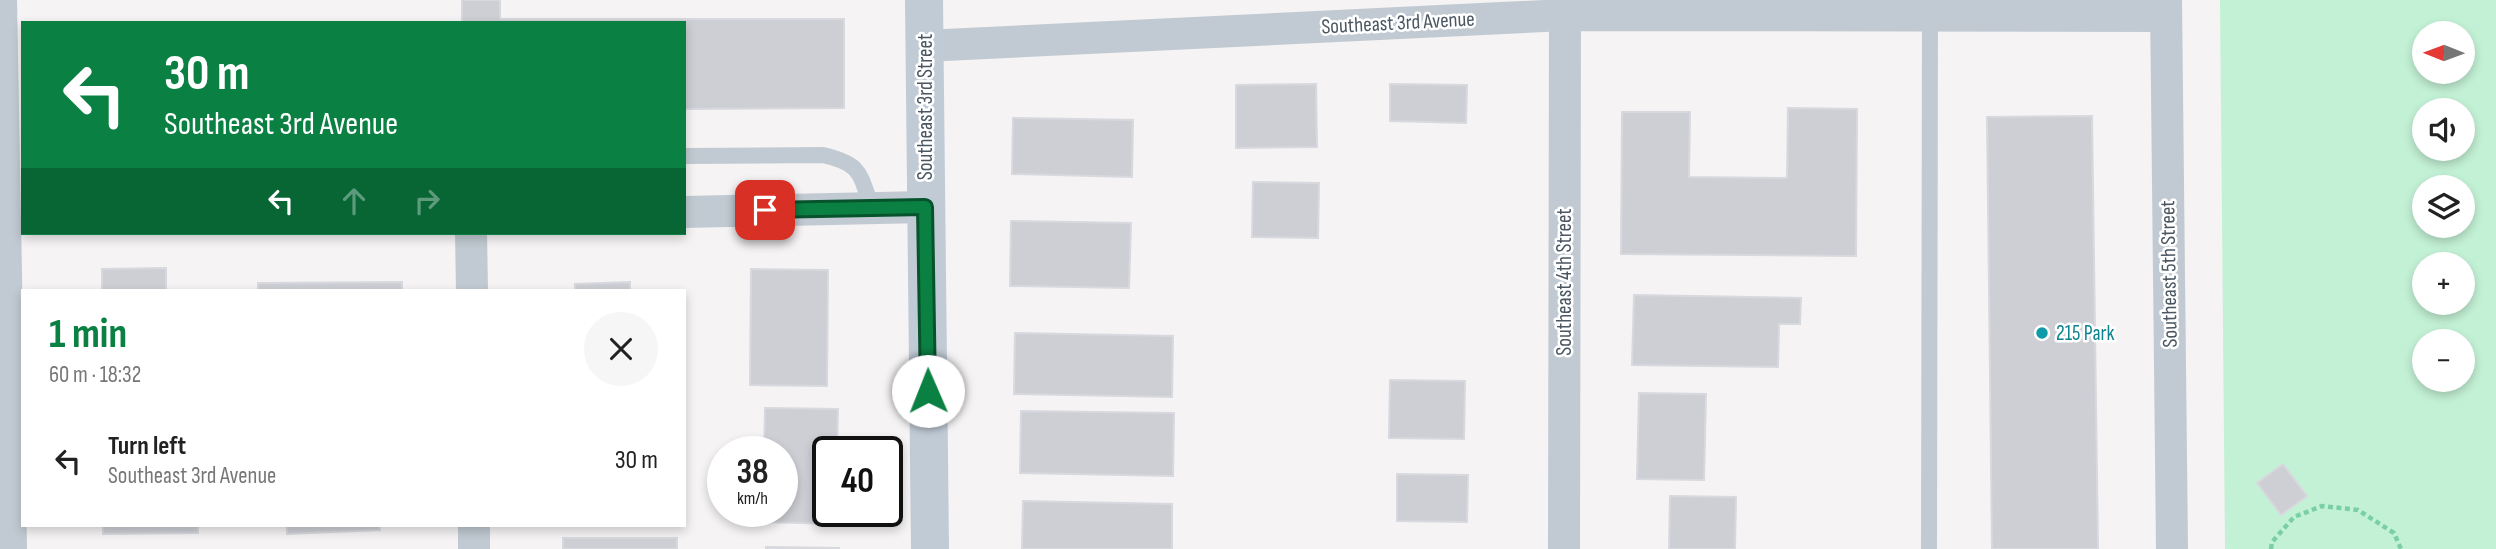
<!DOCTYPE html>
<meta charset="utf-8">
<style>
body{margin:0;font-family:"Sofia Sans Condensed",sans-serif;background:#f6f6f6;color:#222;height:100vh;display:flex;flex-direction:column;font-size:26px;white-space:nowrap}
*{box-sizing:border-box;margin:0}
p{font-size:23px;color:#767676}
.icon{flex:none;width:38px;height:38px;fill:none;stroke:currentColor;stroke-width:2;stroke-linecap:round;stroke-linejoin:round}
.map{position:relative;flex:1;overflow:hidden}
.sheet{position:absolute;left:21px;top:289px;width:665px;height:238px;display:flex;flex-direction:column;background:#fff;border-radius:0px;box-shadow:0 4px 10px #0003}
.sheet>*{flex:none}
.top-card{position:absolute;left:21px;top:21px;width:665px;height:214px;border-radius:0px;box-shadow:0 4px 10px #0003;background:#0b8043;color:#fff;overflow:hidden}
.needle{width:46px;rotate:271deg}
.fabs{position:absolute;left:2412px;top:21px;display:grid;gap:14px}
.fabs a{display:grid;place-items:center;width:63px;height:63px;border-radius:50%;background:#fff;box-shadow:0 4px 10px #0003;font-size:35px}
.speed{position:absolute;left:707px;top:436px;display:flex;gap:14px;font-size:35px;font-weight:700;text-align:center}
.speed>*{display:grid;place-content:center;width:91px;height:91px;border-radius:50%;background:#fff;box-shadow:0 4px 10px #0003;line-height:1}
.speed small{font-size:18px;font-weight:400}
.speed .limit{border:4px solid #111;border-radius:10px;background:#fff;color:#111}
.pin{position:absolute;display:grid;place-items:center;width:60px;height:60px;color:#fff;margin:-30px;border-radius:14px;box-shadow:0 4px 10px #0006}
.me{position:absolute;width:77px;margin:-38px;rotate:359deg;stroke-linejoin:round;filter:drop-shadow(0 0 5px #0008)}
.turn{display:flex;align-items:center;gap:24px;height:147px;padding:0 28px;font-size:32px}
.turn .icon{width:91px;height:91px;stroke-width:2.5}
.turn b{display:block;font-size:49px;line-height:60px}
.lanes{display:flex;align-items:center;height:66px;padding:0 28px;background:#0003;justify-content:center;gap:35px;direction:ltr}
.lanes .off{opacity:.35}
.round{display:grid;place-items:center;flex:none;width:74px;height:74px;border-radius:37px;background:#f6f6f6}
.overview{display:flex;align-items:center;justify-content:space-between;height:119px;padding:0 28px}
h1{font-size:42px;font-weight:700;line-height:52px;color:#0b8043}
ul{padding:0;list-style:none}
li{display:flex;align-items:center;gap:21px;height:105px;padding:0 28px}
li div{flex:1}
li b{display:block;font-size:26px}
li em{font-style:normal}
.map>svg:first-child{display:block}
</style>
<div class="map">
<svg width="2496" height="549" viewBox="0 0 2496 549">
<rect width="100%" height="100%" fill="#f5f3f3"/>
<path fill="#c3f1d5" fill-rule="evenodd" d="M 2220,0 L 2496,0 L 2496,549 L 2225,549 ZM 2424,33 L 2462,33 L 2462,72 L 2424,72 ZM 2424,110 L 2462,110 L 2462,149 L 2424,149 ZM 2424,187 L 2462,187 L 2462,226 L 2424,226 ZM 2424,264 L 2462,264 L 2462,303 L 2424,303 ZM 2424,341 L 2462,341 L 2462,380 L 2424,380 Z"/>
<g fill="#cdcfd5" stroke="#d7d9de" stroke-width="2">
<polygon points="462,0 500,0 500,19 844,19 844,108 684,109 684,23 441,23 462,23"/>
<polygon points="1316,84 1317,147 1236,148 1236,85"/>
<polygon points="1390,84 1467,85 1466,123 1390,121"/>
<polygon points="1788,108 1857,109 1856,256 1621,254 1622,112 1690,112 1689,177 1787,178"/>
<polygon points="2092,116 2098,549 1992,549 1987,117"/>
<polygon points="1013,118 1133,120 1132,177 1012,174"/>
<polygon points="1253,182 1319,183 1318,238 1252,237"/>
<polygon points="1011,221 1131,223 1129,288 1010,286"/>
<polygon points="166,268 166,290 102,290 102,269"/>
<polygon points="751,269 828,270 827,386 750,385"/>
<polygon points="402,282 402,290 258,290 258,283"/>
<polygon points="630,282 630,290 575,290 575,284"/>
<polygon points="1634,295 1801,298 1800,324 1779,324 1778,367 1632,365"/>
<polygon points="1015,333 1173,336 1172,397 1014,394"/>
<polygon points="1390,380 1465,381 1464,439 1389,438"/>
<polygon points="1639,393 1706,394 1704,480 1637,479"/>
<polygon points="765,408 838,409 837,452 828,452 828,511 836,511 836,524 764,522 764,511 782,511 782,452 764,452"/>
<polygon points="1021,411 1174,413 1173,476 1020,473"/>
<polygon points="2283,464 2307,496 2281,515 2257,483"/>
<polygon points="1397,474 1468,475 1467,522 1397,521"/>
<polygon points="1670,496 1736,497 1735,549 1669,549"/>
<polygon points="1023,501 1172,504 1172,549 1022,549"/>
<polygon points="103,525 198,525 198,533 103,534"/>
<polygon points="287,525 379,525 380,530 287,534"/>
<rect x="563" y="538" width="114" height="11"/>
<polygon points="766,547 839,548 839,549 766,549"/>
</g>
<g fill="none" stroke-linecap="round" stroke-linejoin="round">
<polyline stroke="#7ad0a6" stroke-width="4.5" stroke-dasharray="5 3.5" stroke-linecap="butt" points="2271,549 2272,542 2294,517 2322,506 2358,510 2394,533 2401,549"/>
<g stroke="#c1cad2" stroke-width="16">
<path d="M 684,156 L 823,155 C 862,164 859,173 872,208"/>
<polyline points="1929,549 1930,16"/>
</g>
<g stroke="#c1cad2" stroke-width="32">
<polyline points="1,0 11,549"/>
<polyline points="2166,0 2172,549"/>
<polyline points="924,46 1565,15 2166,16"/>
<polyline points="684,212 925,207"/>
<polyline points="471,233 472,290"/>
<polyline points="474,525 474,549"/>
<polyline points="1564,549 1565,15"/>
</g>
<polyline stroke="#c1cbd6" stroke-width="38" points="924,0 930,549"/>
</g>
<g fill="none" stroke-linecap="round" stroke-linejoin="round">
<defs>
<polyline id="route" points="765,210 925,207 928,391"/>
</defs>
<use href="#route" stroke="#07532c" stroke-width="18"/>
<use href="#route" stroke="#0b8043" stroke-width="12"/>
</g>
<circle fill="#0f9aa8" stroke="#fff" stroke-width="2.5" cx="2042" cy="333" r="7"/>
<g text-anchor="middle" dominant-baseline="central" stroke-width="5" stroke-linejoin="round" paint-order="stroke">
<g font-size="21" fill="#4a5661" stroke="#fff">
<text transform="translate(1398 23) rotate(-3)">Southeast 3rd Avenue</text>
<text transform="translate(925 107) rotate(-90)">Southeast 3rd Street</text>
<text transform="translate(2169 274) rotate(-91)">Southeast 5th Street</text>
<text transform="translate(1564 282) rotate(-90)">Southeast 4th Street</text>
</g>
<g font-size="21" fill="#0d838f" stroke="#fff" text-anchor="start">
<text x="2056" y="333">215 Park</text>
</g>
</g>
</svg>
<div class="fabs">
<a><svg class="needle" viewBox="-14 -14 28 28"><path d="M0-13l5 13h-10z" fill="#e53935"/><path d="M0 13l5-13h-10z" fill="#767676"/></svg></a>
<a><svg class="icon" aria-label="sound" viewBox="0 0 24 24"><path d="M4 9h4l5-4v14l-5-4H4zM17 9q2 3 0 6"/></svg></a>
<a><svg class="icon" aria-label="layers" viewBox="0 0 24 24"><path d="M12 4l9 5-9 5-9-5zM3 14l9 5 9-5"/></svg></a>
<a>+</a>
<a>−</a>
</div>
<div class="speed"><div>38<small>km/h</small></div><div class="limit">40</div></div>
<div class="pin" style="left:765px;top:210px;background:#d93025"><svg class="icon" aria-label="arrive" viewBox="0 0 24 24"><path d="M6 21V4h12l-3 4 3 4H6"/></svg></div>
<svg class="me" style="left:928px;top:391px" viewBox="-20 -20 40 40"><circle r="19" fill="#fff"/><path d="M0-13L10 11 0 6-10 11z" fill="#0b8043"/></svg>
<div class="top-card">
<div class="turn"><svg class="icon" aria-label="left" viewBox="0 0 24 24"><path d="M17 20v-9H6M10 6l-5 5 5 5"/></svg><div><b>30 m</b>Southeast 3rd Avenue</div></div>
<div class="lanes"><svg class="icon" aria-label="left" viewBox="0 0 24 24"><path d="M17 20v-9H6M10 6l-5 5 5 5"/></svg><svg class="icon off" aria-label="ahead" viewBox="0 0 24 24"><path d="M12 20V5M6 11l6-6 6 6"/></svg><svg class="icon off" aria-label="right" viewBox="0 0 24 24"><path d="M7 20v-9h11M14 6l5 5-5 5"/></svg></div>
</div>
<section class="sheet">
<div class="overview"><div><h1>1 min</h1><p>60 m · 18:32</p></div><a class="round"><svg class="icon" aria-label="close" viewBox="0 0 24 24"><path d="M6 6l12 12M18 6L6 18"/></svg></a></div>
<ul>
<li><svg class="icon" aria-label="left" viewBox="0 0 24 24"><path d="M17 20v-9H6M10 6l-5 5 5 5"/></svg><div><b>Turn left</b><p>Southeast 3rd Avenue</p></div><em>30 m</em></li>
</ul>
</section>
</div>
